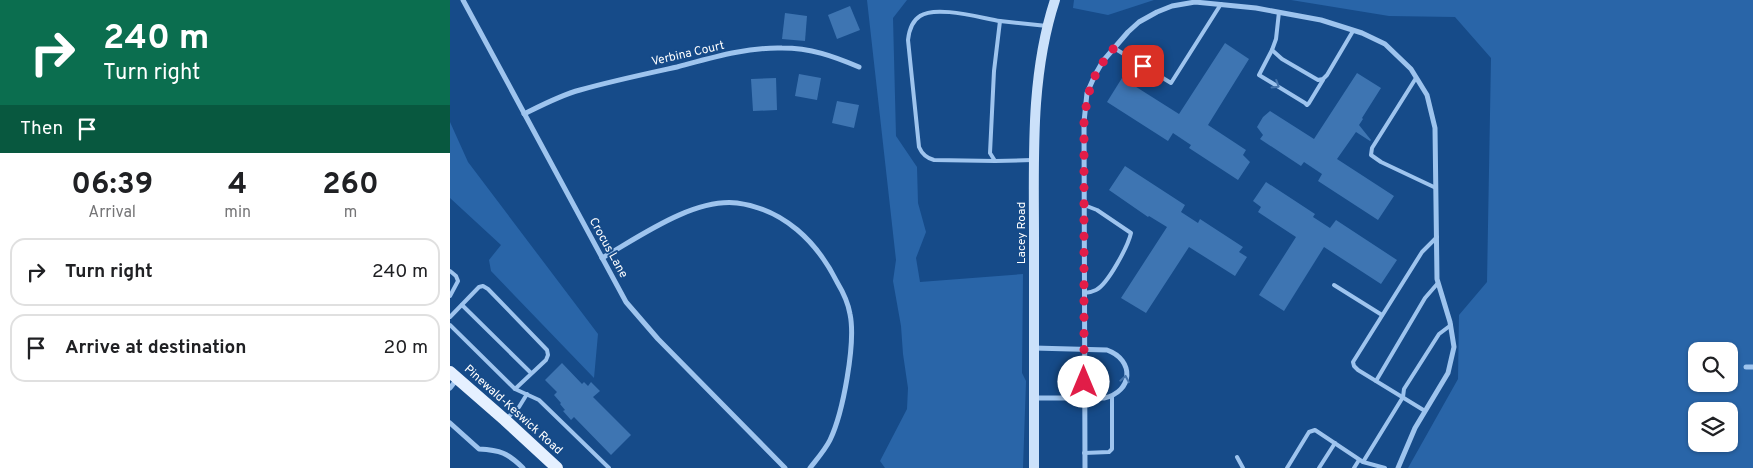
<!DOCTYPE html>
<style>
body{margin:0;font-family:Overpass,sans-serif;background:#f2f2f2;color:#202124;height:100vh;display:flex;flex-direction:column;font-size:19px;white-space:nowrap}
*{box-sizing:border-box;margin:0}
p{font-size:16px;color:#757577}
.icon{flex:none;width:28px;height:28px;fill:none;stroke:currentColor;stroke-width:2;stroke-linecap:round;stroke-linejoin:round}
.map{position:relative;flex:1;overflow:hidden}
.sheet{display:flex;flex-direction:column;background:#fff;width:450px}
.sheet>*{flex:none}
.guide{background:#0b6e4f;color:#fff;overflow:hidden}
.controls{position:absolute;left:1238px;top:342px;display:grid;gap:10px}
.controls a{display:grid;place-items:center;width:50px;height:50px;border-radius:10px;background:#fff;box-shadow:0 1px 4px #0004;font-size:25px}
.pin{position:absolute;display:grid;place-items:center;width:42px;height:42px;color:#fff;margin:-21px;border-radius:10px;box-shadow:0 2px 8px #0006}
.me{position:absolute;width:55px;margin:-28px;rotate:0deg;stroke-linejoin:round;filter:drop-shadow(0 0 4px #0008)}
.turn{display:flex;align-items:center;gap:18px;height:105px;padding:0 20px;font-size:22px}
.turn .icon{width:65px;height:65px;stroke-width:2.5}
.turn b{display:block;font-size:35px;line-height:42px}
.then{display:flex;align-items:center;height:48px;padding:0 20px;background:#0003;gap:10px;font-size:19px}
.eta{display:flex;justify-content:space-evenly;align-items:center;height:85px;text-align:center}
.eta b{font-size:30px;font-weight:700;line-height:35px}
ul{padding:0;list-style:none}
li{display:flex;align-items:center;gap:15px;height:68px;margin:0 10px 8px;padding:0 10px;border:2px solid #e0e0e0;border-radius:15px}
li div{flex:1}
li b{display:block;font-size:19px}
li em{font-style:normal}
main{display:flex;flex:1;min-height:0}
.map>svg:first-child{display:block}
</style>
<main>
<section class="sheet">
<div class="guide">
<div class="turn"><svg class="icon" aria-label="right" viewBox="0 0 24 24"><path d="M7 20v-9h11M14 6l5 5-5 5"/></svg><div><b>240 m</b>Turn right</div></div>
<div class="then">Then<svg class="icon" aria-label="arrive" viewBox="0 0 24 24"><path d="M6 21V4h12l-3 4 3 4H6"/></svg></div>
</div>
<div class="eta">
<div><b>06:39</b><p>Arrival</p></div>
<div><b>4</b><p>min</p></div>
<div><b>260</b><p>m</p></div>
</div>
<ul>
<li><svg class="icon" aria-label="right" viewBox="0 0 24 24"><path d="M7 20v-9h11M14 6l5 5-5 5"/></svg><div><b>Turn right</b></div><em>240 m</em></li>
<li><svg class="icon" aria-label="arrive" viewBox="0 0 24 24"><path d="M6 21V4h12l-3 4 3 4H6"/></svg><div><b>Arrive at destination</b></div><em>20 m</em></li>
</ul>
</section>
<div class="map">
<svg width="1303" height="468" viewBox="0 0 1303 468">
<rect width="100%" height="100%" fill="#164b89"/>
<g fill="#2965a8" fill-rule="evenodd">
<polygon points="417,0 457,0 443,18 446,136 467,167 468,203 476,232 466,258 470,282 573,274 572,373 576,381 573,468 435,468 430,461 457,409 458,388 453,354 451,326 443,281 446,260"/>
<polygon points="624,0 704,0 658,15 623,8"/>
<path d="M 841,0 L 1303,0 L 1303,468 L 958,468 L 1008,379 L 1009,315 L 1037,282 L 1041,58 L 1005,17 L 939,16 ZM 1246,351 L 1279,351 L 1279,384 L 1246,384 ZM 1246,411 L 1279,411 L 1279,444 L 1246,444 Z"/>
<polygon points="0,122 18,162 148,334 144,378 41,271 39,260 51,245 0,198"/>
</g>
<g fill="#3e75b2">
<polygon points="400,6 410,30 387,39 378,15"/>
<polygon points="335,13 357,16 355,41 332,39"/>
<polygon points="775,43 799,59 758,125 796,150 793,155 800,162 788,180 739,148 741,145 723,133 718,141 657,102 672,78 729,114"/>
<polygon points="907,73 931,88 912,118 913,119 909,125 921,140 920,141 906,132 887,159 944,196 928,220 868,181 872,174 854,162 851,166 810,139 813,135 807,127 813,117 820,111 864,139"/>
<polygon points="349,74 371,78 367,100 345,96"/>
<polygon points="326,78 327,110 303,111 301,79"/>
<polygon points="387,101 409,105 404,128 382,123"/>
<polygon points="675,166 735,205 731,212 748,223 750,219 793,247 789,252 797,257 785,276 739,247 696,313 671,298 717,227 699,216 698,217 659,190"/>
<polygon points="816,182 865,214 863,217 880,228 886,220 947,260 931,284 874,247 834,311 809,295 846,237 808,212 811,207 803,201"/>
<polygon points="112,363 132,384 134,382 138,386 141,382 150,391 143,397 181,435 161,455 124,417 121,420 113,411 115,410 110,404 111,403 104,395 107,392 95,380"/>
</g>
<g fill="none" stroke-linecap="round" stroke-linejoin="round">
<g stroke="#9ec4ee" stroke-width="4">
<polyline points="829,12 826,39 822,50 832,59 868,80 873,79 877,75 903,31"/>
<polyline points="664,48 721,83 771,4"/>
<polyline points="822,50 809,75 855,103 857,105 859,103 873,80"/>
<polyline points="966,78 922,148 921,155 931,162 986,188"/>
<polyline points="582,160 545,161 540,153 544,71 550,21 597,26"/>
<path d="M 545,161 L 484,160 C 476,158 472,154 469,147 L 458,40 C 459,31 462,21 470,16 C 486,5 531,18 550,21"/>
<polyline points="0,271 6,276 8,281 0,296"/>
<polyline points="884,285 932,315"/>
<path d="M 634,293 C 638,293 642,292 646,290 C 658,284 678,246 681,233 L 647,210 L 634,205"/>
<polyline points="12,305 81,373"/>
<polyline points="0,317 29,287 33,286 38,289 97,350 98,355 96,360 65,389"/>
<polyline points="0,325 65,389 89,400 159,468"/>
<polyline points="926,381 975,298 988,283"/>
<polyline points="975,411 908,370 904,366 903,362 972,252 987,237"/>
<polyline points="56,419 69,407 77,394"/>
<polyline points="634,453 659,452 662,449 662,397"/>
<polyline points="787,457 793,468"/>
<polyline points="913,462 953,397 954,389 989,334 1001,325"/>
<polyline points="837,468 859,432 865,430 913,462 935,468"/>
<polyline points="869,468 885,443"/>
<polyline points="904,468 909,460"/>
</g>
<g stroke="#9ec4ee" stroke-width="5">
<polyline points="13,0 176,302 208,339 335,468"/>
<path d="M 74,114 C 92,105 111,95 130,90 C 162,81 195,74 227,67 C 261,58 297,47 332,48 C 361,48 383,56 409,67"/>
<path d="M 152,258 C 189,237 243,198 287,203 C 334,209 367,242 387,282 C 393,292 398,302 400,314 C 406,343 393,413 380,440 C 375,450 367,459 360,468"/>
<path d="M 584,348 L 657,350 C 685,360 683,392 654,398 L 585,398"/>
<polyline points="1296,367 1303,367"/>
<polyline points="0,388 7,379"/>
<path d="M 0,423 L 29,449 C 50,450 58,453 73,468"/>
<polyline points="635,468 634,122 637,93 645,75 653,61 678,32 689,22 707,12 722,6 745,2 806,8 871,20 912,33 935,44 961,69 977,95 985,128 987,279 1000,322 1004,347 998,373 965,428 948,468"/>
</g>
<path stroke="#cbe1fa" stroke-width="10" d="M 584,468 C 584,391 584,314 584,237 C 584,158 580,76 605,0"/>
<polyline stroke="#e5f0ff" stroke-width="12" points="0,372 55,420 107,468"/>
</g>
<defs><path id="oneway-chevron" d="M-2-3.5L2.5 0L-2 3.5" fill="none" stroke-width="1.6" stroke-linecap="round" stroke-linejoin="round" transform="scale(1.25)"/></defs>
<g stroke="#4675ac">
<use href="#oneway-chevron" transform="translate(826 85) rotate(32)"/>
<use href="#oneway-chevron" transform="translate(675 379) rotate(-80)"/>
</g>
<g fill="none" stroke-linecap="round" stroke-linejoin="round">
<path stroke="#e11d48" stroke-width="9" stroke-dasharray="0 16.2" d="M 634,382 L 634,122 C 638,89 642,74 664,48 L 693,66"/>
</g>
<g text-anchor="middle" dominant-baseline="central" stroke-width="4" stroke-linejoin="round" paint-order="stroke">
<g font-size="12" fill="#fff" stroke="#164b89">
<text transform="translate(238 54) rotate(-13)">Verbina Court</text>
<text transform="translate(572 233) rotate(-90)">Lacey Road</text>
<text transform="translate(158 248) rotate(61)">Crocus Lane</text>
<text transform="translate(63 410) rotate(42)">Pinewald-Keswick Road</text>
</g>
</g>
</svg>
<div class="controls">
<a><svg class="icon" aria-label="search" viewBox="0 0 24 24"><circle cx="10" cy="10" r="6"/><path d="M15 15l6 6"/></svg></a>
<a><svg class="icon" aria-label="layers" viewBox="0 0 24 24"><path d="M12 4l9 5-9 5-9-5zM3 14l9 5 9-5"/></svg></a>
</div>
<div class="pin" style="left:693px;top:66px;background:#d93025"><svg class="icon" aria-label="arrive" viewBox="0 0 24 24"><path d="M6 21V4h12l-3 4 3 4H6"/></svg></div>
<svg class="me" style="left:634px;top:382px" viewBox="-20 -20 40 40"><circle r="19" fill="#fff"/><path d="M0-13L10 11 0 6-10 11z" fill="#e11d48"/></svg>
</div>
</main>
